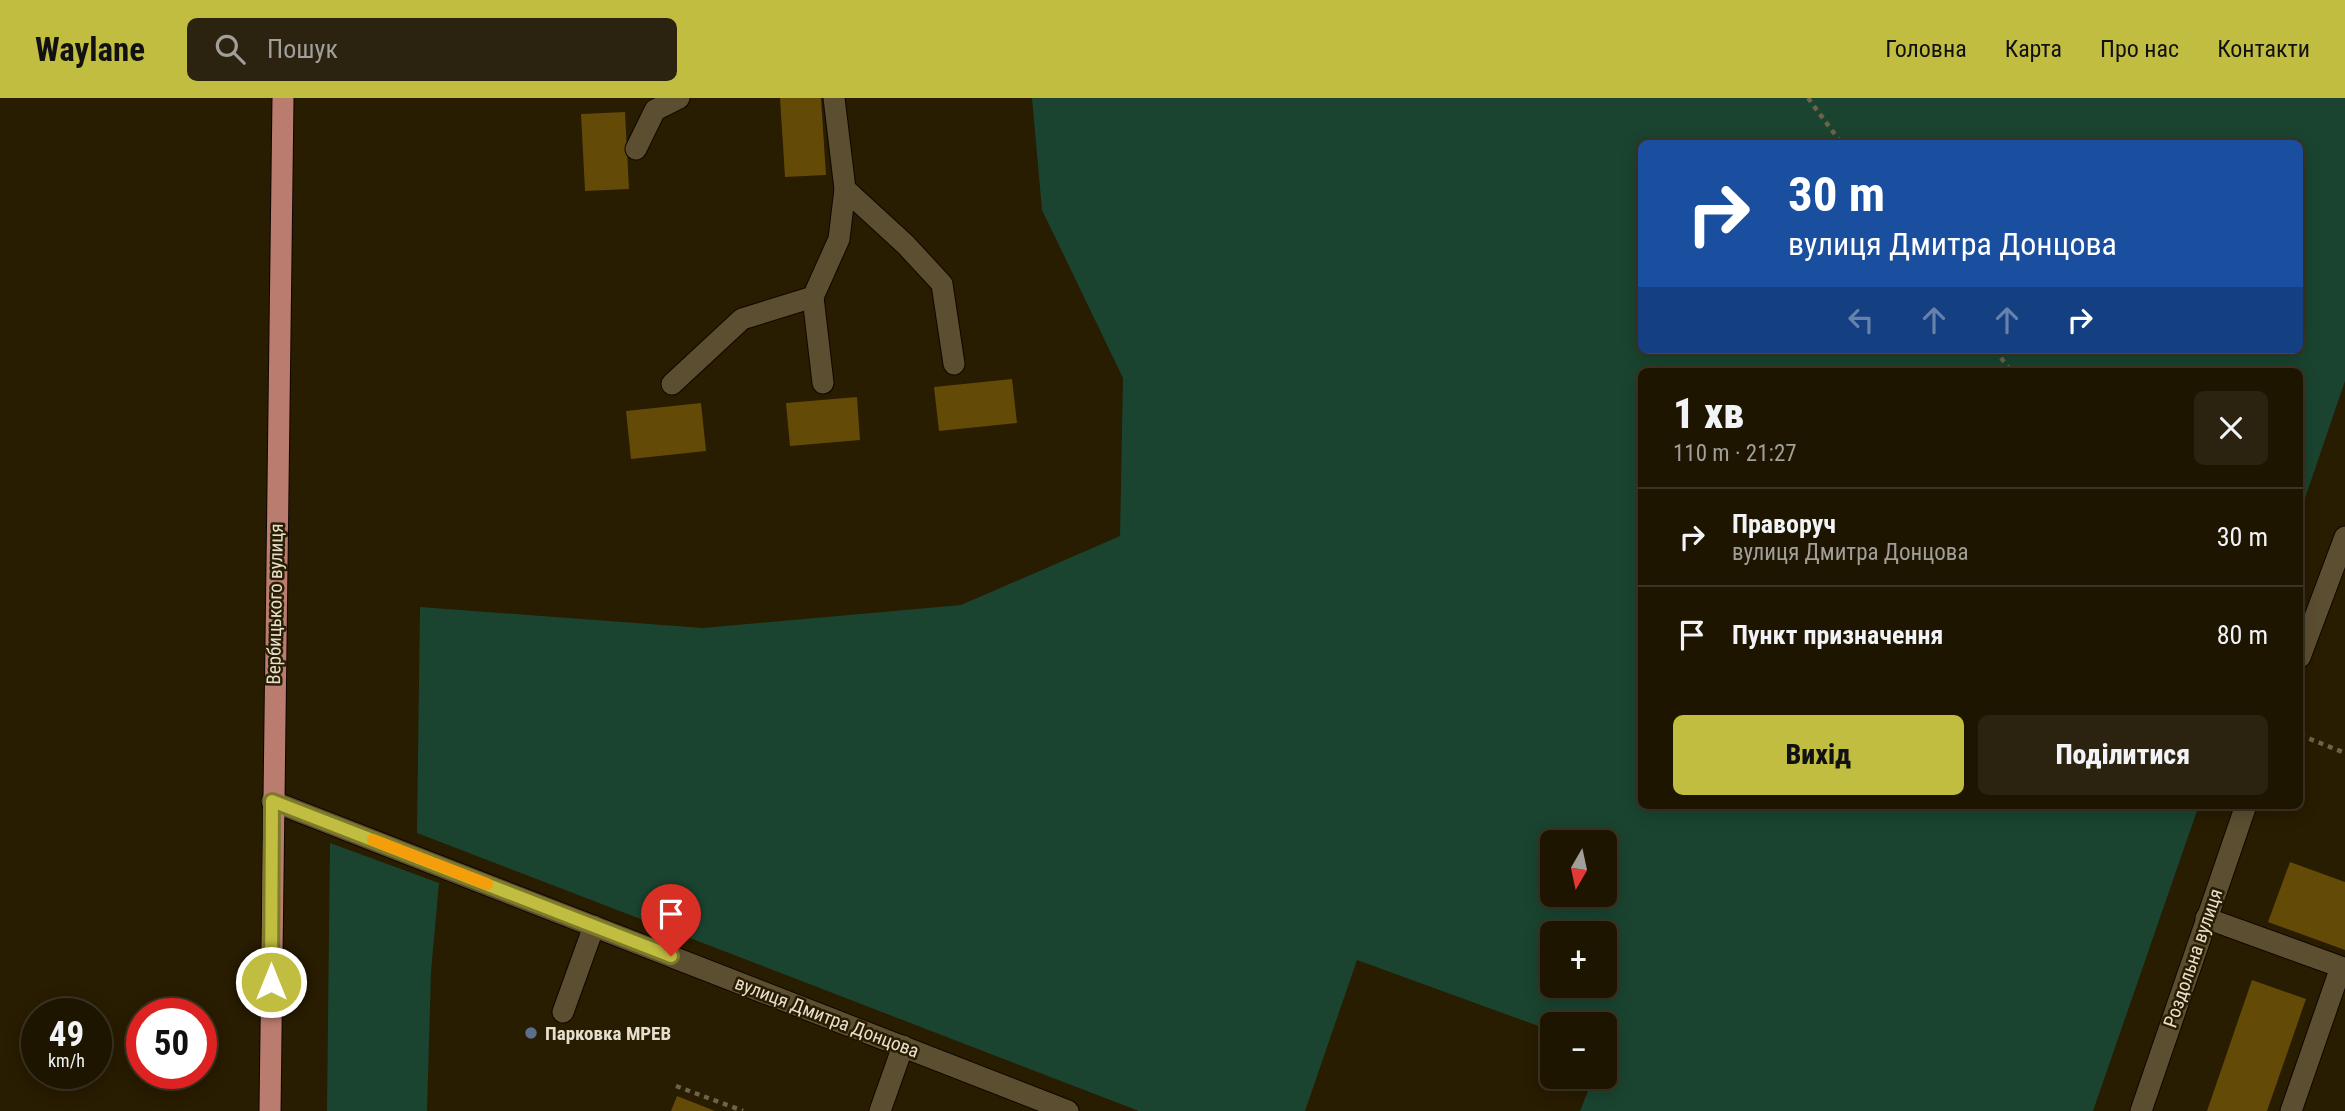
<!DOCTYPE html>
<html lang="uk">
<meta charset="utf-8">
<style>
body{margin:0;font-family:"Roboto Condensed",sans-serif;background:#2b2210;color:#f1f3f6;height:100vh;display:flex;flex-direction:column;font-size:26px;white-space:nowrap}
*{box-sizing:border-box;margin:0}
p{font-size:23px;color:#a19f99}
.icon{flex:none;width:38px;height:38px;fill:none;stroke:currentColor;stroke-width:2;stroke-linecap:round;stroke-linejoin:round}
.map{position:relative;flex:1;overflow:hidden}
.details{position:absolute;left:1638px;top:270px;width:665px;height:441px;display:flex;flex-direction:column;background:#1e1501;border-radius:10px;box-shadow:0 4px 18px #0003,0 0 0 2px #3c3423}
.details>*{flex:none}
.hud{position:absolute;left:1638px;top:42px;width:665px;height:214px;border-radius:10px;box-shadow:0 4px 18px #0003,0 0 0 2px #3c3423;background:#1a4fa0;color:#fff;overflow:hidden}
.needle{width:46px;rotate:189deg}
.controls{position:absolute;left:1540px;top:732px;display:grid;gap:14px}
.controls a{display:grid;place-items:center;width:77px;height:77px;border-radius:10px;background:#1e1501;box-shadow:0 4px 18px #0003,0 0 0 2px #3c3423;font-size:35px}
.speed{position:absolute;left:21px;top:900px;display:flex;gap:14px;font-size:35px;font-weight:700;text-align:center}
.speed>*{display:grid;place-content:center;width:91px;height:91px;border-radius:50%;background:#1e1501;box-shadow:0 4px 18px #0003,0 0 0 2px #3c3423;line-height:1}
.speed small{font-size:18px;font-weight:400}
.speed .limit{border:10px solid #d22;background:#fff;color:#111}
.pin{position:absolute;display:grid;place-items:center;width:60px;height:60px;color:#fff;margin:-72px -30px;border-radius:50% 50% 50% 0;rotate:-45deg;box-shadow:0 0 7px #0007}
.pin .icon{rotate:45deg}
.me{position:absolute;width:77px;margin:-38px;rotate:0deg;stroke-linejoin:round;filter:drop-shadow(0 0 5px #0008)}
.turn{display:flex;align-items:center;gap:24px;height:147px;padding:0 35px;font-size:32px}
.turn .icon{width:91px;height:91px;stroke-width:2.5}
.turn b{display:block;font-size:49px;line-height:60px}
.lanes{display:flex;align-items:center;height:66px;padding:0 35px;background:#0003;justify-content:center;gap:35px;direction:ltr}
.lanes .off{opacity:.35}
.round{display:grid;place-items:center;flex:none;width:74px;height:74px;border-radius:10px;background:#2b2210}
.summary{display:flex;align-items:center;justify-content:space-between;height:119px;padding:0 35px}
h1{font-size:42px;font-weight:800;line-height:52px}
.cta{display:flex;gap:14px;margin-top:auto;padding:14px 35px}
.cta a{flex:1;height:80px;border-radius:10px;background:#c1bd40;color:#111;font-size:28px;font-weight:800;line-height:80px;text-align:center}
.cta a+a{background:#2b2210;color:#f1f3f6}
ul{padding:0;list-style:none}
li{display:flex;align-items:center;gap:21px;height:98px;padding:0 35px;border-top:2px solid #3c3423}
li div{flex:1}
li b{display:block;font-size:26px}
li em{font-style:normal}
header{display:flex;align-items:center;gap:42px;box-sizing:border-box;height:98px;padding:0 35px;background:#c1bd40;color:#111}
header strong{font-size:33px}
nav{display:flex;gap:38px;margin-inline-start:auto;font-size:24px}
.search{width:490px;height:63px;background:#2b2210;display:flex;align-items:center;gap:18px;box-sizing:border-box;padding:0 24px;border-radius:10px;color:#a19f99;font-size:26px}
.map>svg:first-child{display:block}
</style>
<header>
<strong>Waylane</strong>
<div class="search"><svg class="icon" aria-label="search" viewBox="0 0 24 24"><circle cx="10" cy="10" r="6"/><path d="M15 15l6 6"/></svg>Пошук</div>
<nav><a>Головна</a><a>Карта</a><a>Про нас</a><a>Контакти</a></nav>
</header>
<div class="map">
<svg width="2345" height="1013" viewBox="0 0 2345 1013">
<rect width="100%" height="100%" fill="#281c01"/>
<g fill="#1a4430" fill-rule="evenodd">
<path d="M 1032,0 L 2345,0 L 2345,283 L 2300,415 L 2300,273 L 1642,273 L 1642,707 L 2199,707 L 2093,1013 L 1580,1013 L 1594,978 L 1605,978 L 1605,926 L 1552,926 L 1552,933 L 1357,862 L 1305,1013 L 1139,1013 L 417,735 L 420,509 L 703,530 L 961,507 L 1120,438 L 1123,280 L 1042,112 ZM 1642,46 L 2300,46 L 2300,252 L 1642,252 ZM 1552,744 L 1605,744 L 1605,796 L 1552,796 ZM 1552,835 L 1605,835 L 1605,887 L 1552,887 Z"/>
<polygon points="330,745 439,785 431,874 427,1013 327,1013"/>
</g>
<g fill="#634a07">
<polygon points="780,0 821,0 826,77 785,79"/>
<polygon points="625,14 629,91 585,93 581,16"/>
<polygon points="1012,281 1017,325 939,333 934,289"/>
<polygon points="857,299 860,342 790,348 786,305"/>
<polygon points="701,305 706,353 631,361 626,313"/>
<polygon points="2290,764 2345,784 2345,852 2268,824"/>
<polygon points="2252,882 2306,901 2267,1013 2207,1013"/>
<polygon points="677,998 715,1013 671,1013"/>
</g>
<g fill="none" stroke-linecap="round" stroke-linejoin="round">
<defs>
<g id="minor">
<polyline points="834,0 845,91 906,147 942,186 954,266"/>
<polyline points="636,51 655,12 679,0"/>
<polyline points="823,285 813,199 839,141 845,91"/>
<polyline points="672,286 742,221 813,199"/>
<polyline points="2300,559 2345,439"/>
<polyline points="272,703 1068,1013"/>
<polyline points="2206,820 2341,869 2291,1013"/>
<polyline points="563,914 594,828"/>
<polyline points="880,1013 903,948"/>
<polyline points="2141,1013 2246,707"/>
</g>
<polyline id="major" points="270,1013 283,0"/>
</defs>
<use href="#minor" stroke="#100600" stroke-width="23"/>
<use href="#major" stroke="#100600" stroke-width="23"/>
<g stroke="#6d634b" stroke-width="4.5" stroke-dasharray="5 5" stroke-linecap="butt">
<polyline points="1808,0 1842,46"/>
<polyline points="1995,252 2011,273"/>
<polyline points="2300,637 2345,655"/>
<polyline points="676,988 743,1013"/>
</g>
<use href="#minor" stroke="#5b4e31" stroke-width="21"/>
<use href="#major" stroke="#ba7c6f" stroke-width="21"/>
</g>
<g fill="none" stroke-linecap="round" stroke-linejoin="round">
<defs>
<polyline id="route" points="271,884 272,703 671,858"/>
</defs>
<use href="#route" stroke="#7d7b2a" stroke-width="18"/>
<use href="#route" stroke="#c1bd40" stroke-width="12"/>
<polyline stroke="#f59e0b" stroke-width="12" points="373,742 487,786"/>
</g>
<circle fill="#5c6f8a" stroke="#281c01" stroke-width="2.5" cx="531" cy="935" r="7"/>
<g text-anchor="middle" dominant-baseline="central" stroke-width="5" stroke-linejoin="round" paint-order="stroke">
<g font-size="19" fill="#e6dfce" stroke="#281c01">
<text transform="translate(275 506) rotate(-89)">Вербицького вулиця</text>
<text transform="translate(2193 860) rotate(-71)">Роздольна вулиця</text>
<text transform="translate(827 919) rotate(21)">вулиця Дмитра Донцова</text>
</g>
<g font-size="19" font-weight="bold" fill="#e6dfce" stroke="#281c01" text-anchor="start">
<text x="545" y="935">Парковка МРЕВ</text>
</g>
</g>
</svg>
<div class="controls">
<a><svg class="needle" viewBox="-14 -14 28 28"><path d="M0-13l5 13h-10z" fill="#e53935"/><path d="M0 13l5-13h-10z" fill="#a19f99"/></svg></a>
<a>+</a>
<a>−</a>
</div>
<div class="speed"><div>49<small>km/h</small></div><div class="limit">50</div></div>
<div class="pin" style="left:671px;top:858px;background:#d93025"><svg class="icon" aria-label="arrive" viewBox="0 0 24 24"><path d="M6 21V4h12l-3 4 3 4H6"/></svg></div>
<svg class="me" style="left:271px;top:884px" viewBox="-20 -20 40 40"><circle r="17" fill="#c1bd40" stroke="#fff" stroke-width="3"/><path d="M0-11L8 9 0 5-8 9z" fill="#fff"/></svg>
<div class="hud">
<div class="turn"><svg class="icon" aria-label="right" viewBox="0 0 24 24"><path d="M7 20v-9h11M14 6l5 5-5 5"/></svg><div><b>30 m</b>вулиця Дмитра Донцова</div></div>
<div class="lanes"><svg class="icon off" aria-label="left" viewBox="0 0 24 24"><path d="M17 20v-9H6M10 6l-5 5 5 5"/></svg><svg class="icon off" aria-label="ahead" viewBox="0 0 24 24"><path d="M12 20V5M6 11l6-6 6 6"/></svg><svg class="icon off" aria-label="ahead" viewBox="0 0 24 24"><path d="M12 20V5M6 11l6-6 6 6"/></svg><svg class="icon" aria-label="right" viewBox="0 0 24 24"><path d="M7 20v-9h11M14 6l5 5-5 5"/></svg></div>
</div>
<section class="details">
<div class="summary"><div><h1>1 хв</h1><p>110 m · 21:27</p></div><a class="round"><svg class="icon" aria-label="close" viewBox="0 0 24 24"><path d="M6 6l12 12M18 6L6 18"/></svg></a></div>
<ul>
<li><svg class="icon" aria-label="right" viewBox="0 0 24 24"><path d="M7 20v-9h11M14 6l5 5-5 5"/></svg><div><b>Праворуч</b><p>вулиця Дмитра Донцова</p></div><em>30 m</em></li>
<li><svg class="icon" aria-label="arrive" viewBox="0 0 24 24"><path d="M6 21V4h12l-3 4 3 4H6"/></svg><div><b>Пункт призначення</b></div><em>80 m</em></li>
</ul>
<div class="cta"><a>Вихід</a><a>Поділитися</a></div>
</section>
</div>
